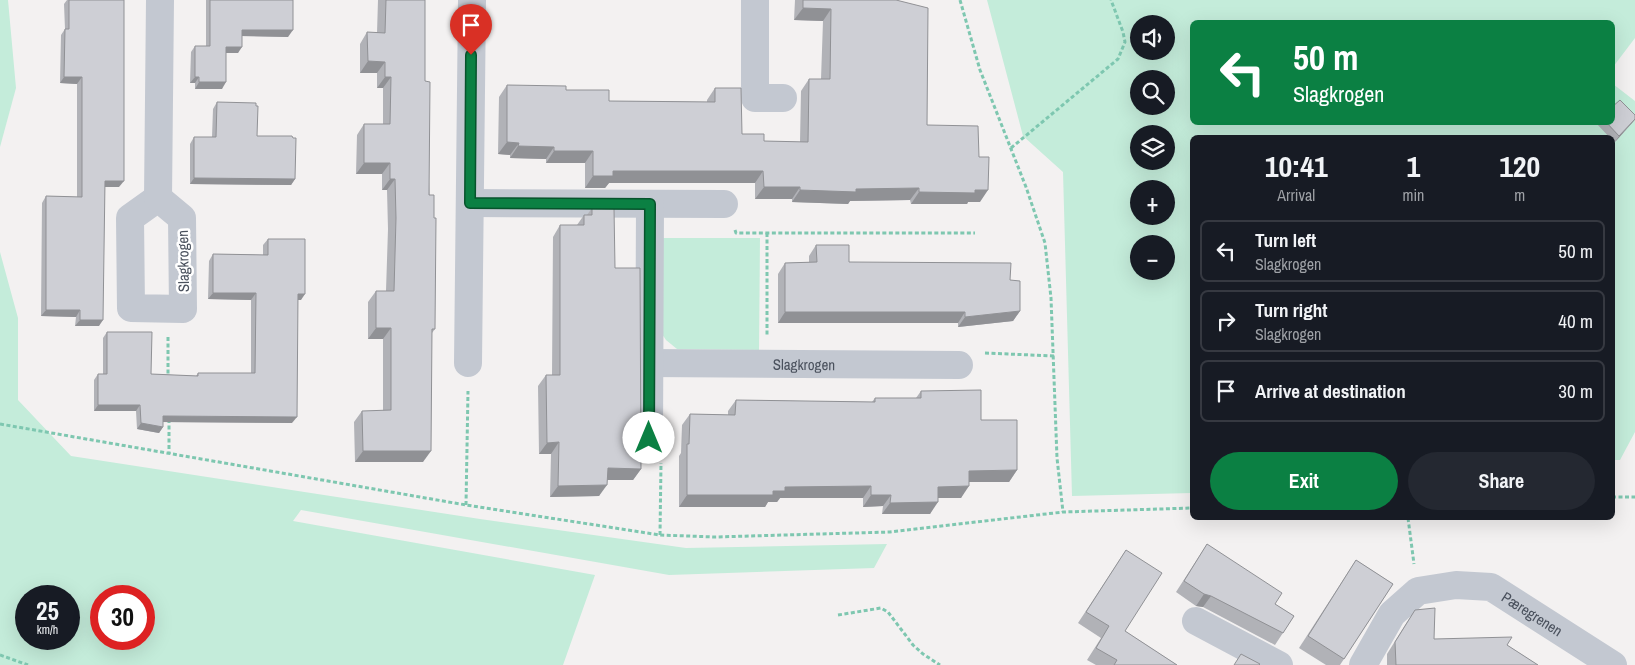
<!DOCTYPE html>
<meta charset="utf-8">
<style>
body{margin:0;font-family:"Archivo Narrow",sans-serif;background:#242831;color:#f1f3f6;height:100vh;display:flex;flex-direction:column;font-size:19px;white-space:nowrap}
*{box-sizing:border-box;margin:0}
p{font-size:16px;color:#9ea1a6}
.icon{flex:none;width:28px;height:28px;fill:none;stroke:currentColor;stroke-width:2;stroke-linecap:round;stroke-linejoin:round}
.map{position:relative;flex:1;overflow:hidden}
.side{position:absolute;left:1190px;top:135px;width:425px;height:385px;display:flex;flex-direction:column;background:#171b24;border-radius:8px;box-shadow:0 5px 20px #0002}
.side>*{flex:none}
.banner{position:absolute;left:1190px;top:20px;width:425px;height:105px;border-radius:8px;box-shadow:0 5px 20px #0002;background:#0b8043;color:#fff;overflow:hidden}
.tools{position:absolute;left:1130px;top:15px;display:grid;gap:10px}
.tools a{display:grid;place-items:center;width:45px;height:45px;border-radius:50%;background:#171b24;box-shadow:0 5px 20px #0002;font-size:25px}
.speed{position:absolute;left:15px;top:585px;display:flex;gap:10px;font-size:25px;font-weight:700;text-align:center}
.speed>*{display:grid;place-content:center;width:65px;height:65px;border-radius:50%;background:#171b24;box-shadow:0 5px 20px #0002;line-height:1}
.speed small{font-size:12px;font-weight:400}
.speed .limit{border:8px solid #d22;background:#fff;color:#111}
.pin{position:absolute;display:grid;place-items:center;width:42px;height:42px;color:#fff;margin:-51px -21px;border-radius:50% 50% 50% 0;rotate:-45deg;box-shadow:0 0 5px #0007}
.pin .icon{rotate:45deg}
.me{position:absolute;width:55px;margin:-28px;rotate:0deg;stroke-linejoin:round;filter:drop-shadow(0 0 4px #0008)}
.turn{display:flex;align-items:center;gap:18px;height:105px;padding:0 20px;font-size:22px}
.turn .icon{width:65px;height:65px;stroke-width:2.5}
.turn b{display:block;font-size:35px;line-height:42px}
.eta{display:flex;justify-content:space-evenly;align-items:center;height:85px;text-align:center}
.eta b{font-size:30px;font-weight:700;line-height:35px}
.primary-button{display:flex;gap:10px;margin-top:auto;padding:10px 20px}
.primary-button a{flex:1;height:58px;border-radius:30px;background:#0b8043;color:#fff;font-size:20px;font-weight:700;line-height:58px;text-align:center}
.primary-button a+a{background:#242831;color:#f1f3f6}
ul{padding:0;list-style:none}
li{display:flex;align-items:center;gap:15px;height:62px;margin:0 10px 8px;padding:0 10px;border:2px solid #363941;border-radius:8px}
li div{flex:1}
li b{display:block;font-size:19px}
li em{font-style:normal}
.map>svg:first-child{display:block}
</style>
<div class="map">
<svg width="1635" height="665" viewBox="0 0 1635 665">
<rect width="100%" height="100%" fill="#f3f1f1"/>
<g fill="#c4ecda" fill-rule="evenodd">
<polygon points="0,0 8,0 16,88 0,147"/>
<path d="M 987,0 L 1635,0 L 1635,38 L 1613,67 L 1612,22 L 1192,22 L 1192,122 L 1612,122 L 1613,84 L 1635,101 L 1635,432 L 1620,460 L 1613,460 L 1612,138 L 1192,138 L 1192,493 L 1072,496 L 1063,172 L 1023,136 ZM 1139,24 L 1166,24 L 1166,51 L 1139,51 ZM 1139,79 L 1166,79 L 1166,106 L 1139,106 ZM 1139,134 L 1166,134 L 1166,161 L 1139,161 ZM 1139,189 L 1166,189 L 1166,216 L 1139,216 ZM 1139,244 L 1166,244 L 1166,271 L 1139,271 Z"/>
<polygon points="660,238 760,238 759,350 677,349 666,340 660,331"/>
<path d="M 0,252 L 18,318 L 18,400 L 71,456 L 480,519 L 686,548 L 887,544 L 874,568 L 669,575 L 301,510 L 293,521 L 595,575 L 563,665 L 0,665 ZM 69,596 L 69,639 L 26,639 L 26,596 ZM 101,596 L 144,596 L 144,639 L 101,639 Z"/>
</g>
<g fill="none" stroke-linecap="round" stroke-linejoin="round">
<g stroke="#7ec7b0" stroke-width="3" stroke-dasharray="4 2.5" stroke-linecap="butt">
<polyline points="960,0 980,70 1026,187 1045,243 1051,298 1057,458 1063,512"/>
<polyline points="1011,148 1118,59 1125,42 1123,32 1111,0"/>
<polyline points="735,230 736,233 975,233"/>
<polyline points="767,233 767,337"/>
<polyline points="168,337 168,378"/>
<polyline points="985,353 1054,356"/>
<polyline points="169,419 169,454"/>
<polyline points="0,424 466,505 660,535 715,537 890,532 1063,512 1192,508"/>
<polyline points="1612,497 1635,497"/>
<polyline points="466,505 468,391"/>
<polyline points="1408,518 1414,564"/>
<polyline points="660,535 661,463"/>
<polyline points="838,615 881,608 888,612 913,645 923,654 940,665"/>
<polyline points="0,655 28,665"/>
</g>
<g stroke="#c3c8d1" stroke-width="28">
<polyline points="755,0 755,98 783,98"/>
<polygon points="158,198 182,218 183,309 131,308 130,218"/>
<polyline points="158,198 160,0"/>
<polyline points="470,203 724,204"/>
<polyline points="468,363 472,0"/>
<path id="s1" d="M 649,363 L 959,365"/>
<polyline points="649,438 650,204"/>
<polyline points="1196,621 1279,665"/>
<path id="s2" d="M 1363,665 L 1392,614 L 1418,591 L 1456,585 L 1491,587 L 1613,665"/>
</g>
</g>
<g fill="#b1b2b7">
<polygon points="67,0 124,0 119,187 105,187 99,326 75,326 76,317 41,316 42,203 46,196 77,197 77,84 60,83 61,35 65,29 64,4"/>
<polygon points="206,0 293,0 288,37 242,36 238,53 226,53 222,89 195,89 195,83 190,83 191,52 195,46 206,46"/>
<polygon points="378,0 425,0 425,81 435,329 432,333 423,462 355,462 354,422 362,411 383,411 383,339 368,339 368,302 376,291 386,291 388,229 387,190 382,190 382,174 356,174 357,135 364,124 383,124 383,88 377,88 377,73 360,73 360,44 367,32 377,33"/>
<polygon points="795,0 896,0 927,125 980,202 968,202 967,204 911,204 910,200 850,201 848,204 792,202 792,199 755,199 755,183 609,183 605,188 585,188 585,163 546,163 546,159 510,158 510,155 498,154 499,97 507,85 566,90 609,101 707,102 707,100 715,88 742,134 764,141 800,142 801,91 809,79 821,79 823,21 794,20"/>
<polygon points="217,102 257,136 295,179 291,185 190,184 190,144 194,137 212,137 213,109"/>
<polygon points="1635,115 1635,120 1632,123 1615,142 1612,140 1612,138 1610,138 1597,124 1598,122 1612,122"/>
<polygon points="592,208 615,268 641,469 633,480 607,480 599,496 550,497 551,454 539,454 538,386 546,375 552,375 553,237 560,225 577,225 584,215 587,215"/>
<polygon points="268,239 301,300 298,300 292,423 163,422 163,427 159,433 137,429 136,411 94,411 94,380 98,374 103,374 103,338 107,332 151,374 196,376 198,373 251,373 251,300 208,299 209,261 213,254 263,255 263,245"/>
<polygon points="816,245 849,262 1010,280 1020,311 1013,321 958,327 958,323 778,323 778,274 785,263 809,262 809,256"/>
<polygon points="921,391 981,420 1017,470 1009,482 969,482 961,498 938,498 930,514 882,514 883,506 863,507 863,498 780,498 777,502 768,502 765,507 679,507 679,456 681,453 682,425 690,414 728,415 728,411 736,400 872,402 875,398 916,398"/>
<polygon points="1207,544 1275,604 1294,616 1275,645 1203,607 1196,606 1176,592"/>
<polygon points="1126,550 1125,631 1177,665 1096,665 1087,660 1101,638 1078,623"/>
<polygon points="1356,560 1393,584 1340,665 1326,665 1299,648"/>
<polygon points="1415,610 1434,639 1507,645 1538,665 1387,665 1387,654 1407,622"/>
</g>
<g fill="#909195">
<polygon points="803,8 831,9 823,21 794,20"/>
<polygon points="242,30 293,30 288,37 238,36"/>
<polygon points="226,47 242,47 238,53 222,53"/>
<polygon points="368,61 385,62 377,73 360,73"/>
<polygon points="64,77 82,77 77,84 60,83"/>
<polygon points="195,77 199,77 195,83 190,83"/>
<polygon points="385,77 391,77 383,88 377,88"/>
<polygon points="199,82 226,82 222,89 195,89"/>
<polygon points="1635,119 1632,123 1615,142 1619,136"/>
<polygon points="507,142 519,143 510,155 498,154"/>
<polygon points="518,146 554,147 546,159 510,158"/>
<polygon points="554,151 593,151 585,163 546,163"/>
<polygon points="364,163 390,163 382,174 356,174"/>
<polygon points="613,171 763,171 755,183 609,183 605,188 585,188 593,176"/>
<polygon points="194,178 295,179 291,185 190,184"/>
<polygon points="390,179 395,179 387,190 382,190"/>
<polygon points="105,181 124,181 119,187 100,187"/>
<polygon points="764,187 800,187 792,199 755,199"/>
<polygon points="919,188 910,200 850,201 848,204 792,202 800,190 856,189"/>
<polygon points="975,190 988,190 980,202 968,202 967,204 911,204 919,192"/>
<polygon points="213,293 256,293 251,300 208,299"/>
<polygon points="298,294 305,294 301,300 294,300"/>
<polygon points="46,310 80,310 76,317 41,316"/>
<polygon points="1020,311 1013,321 958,327 965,317"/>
<polygon points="785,312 965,312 958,323 778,323"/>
<polygon points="80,320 103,320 99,326 75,326"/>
<polygon points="376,328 391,328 383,339 368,339"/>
<polygon points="98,405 140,405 136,411 94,411"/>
<polygon points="163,416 297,417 292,423 159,422"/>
<polygon points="141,423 163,427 159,433 137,429"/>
<polygon points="559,442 551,454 539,454 547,443"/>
<polygon points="363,451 431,451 423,462 355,462"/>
<polygon points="608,468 641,469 633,480 600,480"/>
<polygon points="1017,470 1009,482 961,482 969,471"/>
<polygon points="607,485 599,496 550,497 558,486"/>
<polygon points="871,486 863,498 780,498 777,502 768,502 765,507 679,507 687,495 773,491 785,487"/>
<polygon points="969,486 961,498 930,498 938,487"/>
<polygon points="871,495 891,495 883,506 863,507"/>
<polygon points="938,502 930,514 882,514 890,503"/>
<polygon points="1204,594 1211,596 1203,607 1196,606"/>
</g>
<g fill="#cecfd5" stroke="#909195">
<polygon points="69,0 124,0 124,181 105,181 103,320 80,320 80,310 46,310 46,196 82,197 82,77 64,77 65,29 69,29"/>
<polygon points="210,0 293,0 293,30 242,30 242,47 226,47 226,82 199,82 199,77 195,77 195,46 210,46"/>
<polygon points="386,0 425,0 425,81 430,82 429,195 434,195 434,218 436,218 435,329 432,329 431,451 363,451 362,411 391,410 391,328 376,328 376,291 394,291 396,218 395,179 390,179 390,163 364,163 364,124 390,124 391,77 385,77 385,62 368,61 367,32 385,33"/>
<polygon points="803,0 896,0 928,8 927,125 978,126 979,157 989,157 988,190 975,190 975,193 919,192 919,188 856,189 856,192 800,190 800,187 764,187 763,171 613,171 613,176 593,176 593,151 554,151 554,147 518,146 519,143 507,142 507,85 566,86 566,90 609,90 609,101 715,102 715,88 741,88 742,134 764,134 764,141 808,142 809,79 830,79 831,9 803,8"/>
<polygon points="1620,100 1635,115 1635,119 1619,136 1606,122 1612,122 1612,107"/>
<polygon points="217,102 256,103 256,106 258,106 257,136 292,136 293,138 296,138 295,179 194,178 194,137 216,137"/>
<polygon points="592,208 614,208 615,268 640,268 641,469 608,468 607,485 558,486 559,442 547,443 546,375 560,375 560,225 584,225 584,215 592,215"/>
<polygon points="268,239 305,239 305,294 298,294 297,417 163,416 163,427 141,423 140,405 98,405 98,374 107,374 107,332 152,332 151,374 198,376 198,373 255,373 256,293 213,293 213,254 268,255"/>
<polygon points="816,245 849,245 849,262 1011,263 1010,280 1020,281 1020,311 965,317 965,312 785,312 785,263 817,262"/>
<polygon points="981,390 981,420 1017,420 1017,470 969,471 969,486 938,487 938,502 890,503 891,495 871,495 871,486 785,487 785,491 773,491 773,495 687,495 687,444 689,444 690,414 735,415 736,400 875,402 875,398 921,398 921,391"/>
<polygon points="1207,544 1282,593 1275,604 1294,616 1283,633 1211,596 1204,594 1184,581"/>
<polygon points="1126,550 1162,573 1125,631 1177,665 1114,665 1117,660 1096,648 1109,626 1086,612"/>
<polygon points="1356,560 1393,584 1344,659 1308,636"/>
<polygon points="1435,608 1434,639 1512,637 1507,645 1538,665 1396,665 1395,642 1415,610"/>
<polygon points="1241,654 1260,664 1259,665 1234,665"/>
</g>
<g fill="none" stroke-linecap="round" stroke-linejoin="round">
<defs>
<polyline id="route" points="471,55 470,203 650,204 649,438"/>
</defs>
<use href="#route" stroke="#07532c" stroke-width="12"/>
<use href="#route" stroke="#0b8043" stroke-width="9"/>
</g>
<g text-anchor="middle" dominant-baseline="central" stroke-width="5" stroke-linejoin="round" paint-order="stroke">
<g font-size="15" fill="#4a515d" stroke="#fff">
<text transform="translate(183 261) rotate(-91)">Slagkrogen</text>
<text stroke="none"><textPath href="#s1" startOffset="155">Slagkrogen</textPath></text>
<text stroke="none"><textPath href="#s2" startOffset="216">Pæregrenen</textPath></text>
</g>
</g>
</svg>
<div class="tools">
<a><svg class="icon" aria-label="sound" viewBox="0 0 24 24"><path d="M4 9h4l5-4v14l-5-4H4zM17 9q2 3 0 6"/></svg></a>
<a><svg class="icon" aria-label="search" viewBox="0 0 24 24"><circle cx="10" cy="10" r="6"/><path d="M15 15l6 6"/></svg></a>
<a><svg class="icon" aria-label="layers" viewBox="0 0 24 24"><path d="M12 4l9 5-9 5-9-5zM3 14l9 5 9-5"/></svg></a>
<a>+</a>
<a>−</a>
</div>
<div class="speed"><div>25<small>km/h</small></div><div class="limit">30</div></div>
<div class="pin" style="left:471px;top:55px;background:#d93025"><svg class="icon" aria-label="arrive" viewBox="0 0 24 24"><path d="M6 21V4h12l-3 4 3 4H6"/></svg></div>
<svg class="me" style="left:649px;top:438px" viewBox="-20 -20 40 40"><circle r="19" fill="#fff"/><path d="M0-13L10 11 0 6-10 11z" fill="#0b8043"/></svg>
<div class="banner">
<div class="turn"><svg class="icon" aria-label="left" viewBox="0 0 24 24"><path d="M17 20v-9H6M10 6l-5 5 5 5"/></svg><div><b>50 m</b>Slagkrogen</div></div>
</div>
<section class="side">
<div class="eta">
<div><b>10:41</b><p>Arrival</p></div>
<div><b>1</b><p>min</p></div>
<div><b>120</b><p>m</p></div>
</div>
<ul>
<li><svg class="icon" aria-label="left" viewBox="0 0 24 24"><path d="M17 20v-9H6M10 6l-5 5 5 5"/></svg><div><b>Turn left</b><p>Slagkrogen</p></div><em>50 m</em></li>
<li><svg class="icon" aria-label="right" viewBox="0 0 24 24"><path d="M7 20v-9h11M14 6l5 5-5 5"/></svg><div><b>Turn right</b><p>Slagkrogen</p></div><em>40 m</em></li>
<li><svg class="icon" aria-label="arrive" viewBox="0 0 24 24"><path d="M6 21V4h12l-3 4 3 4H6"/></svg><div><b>Arrive at destination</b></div><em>30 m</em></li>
</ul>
<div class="primary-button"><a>Exit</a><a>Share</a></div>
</section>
</div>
